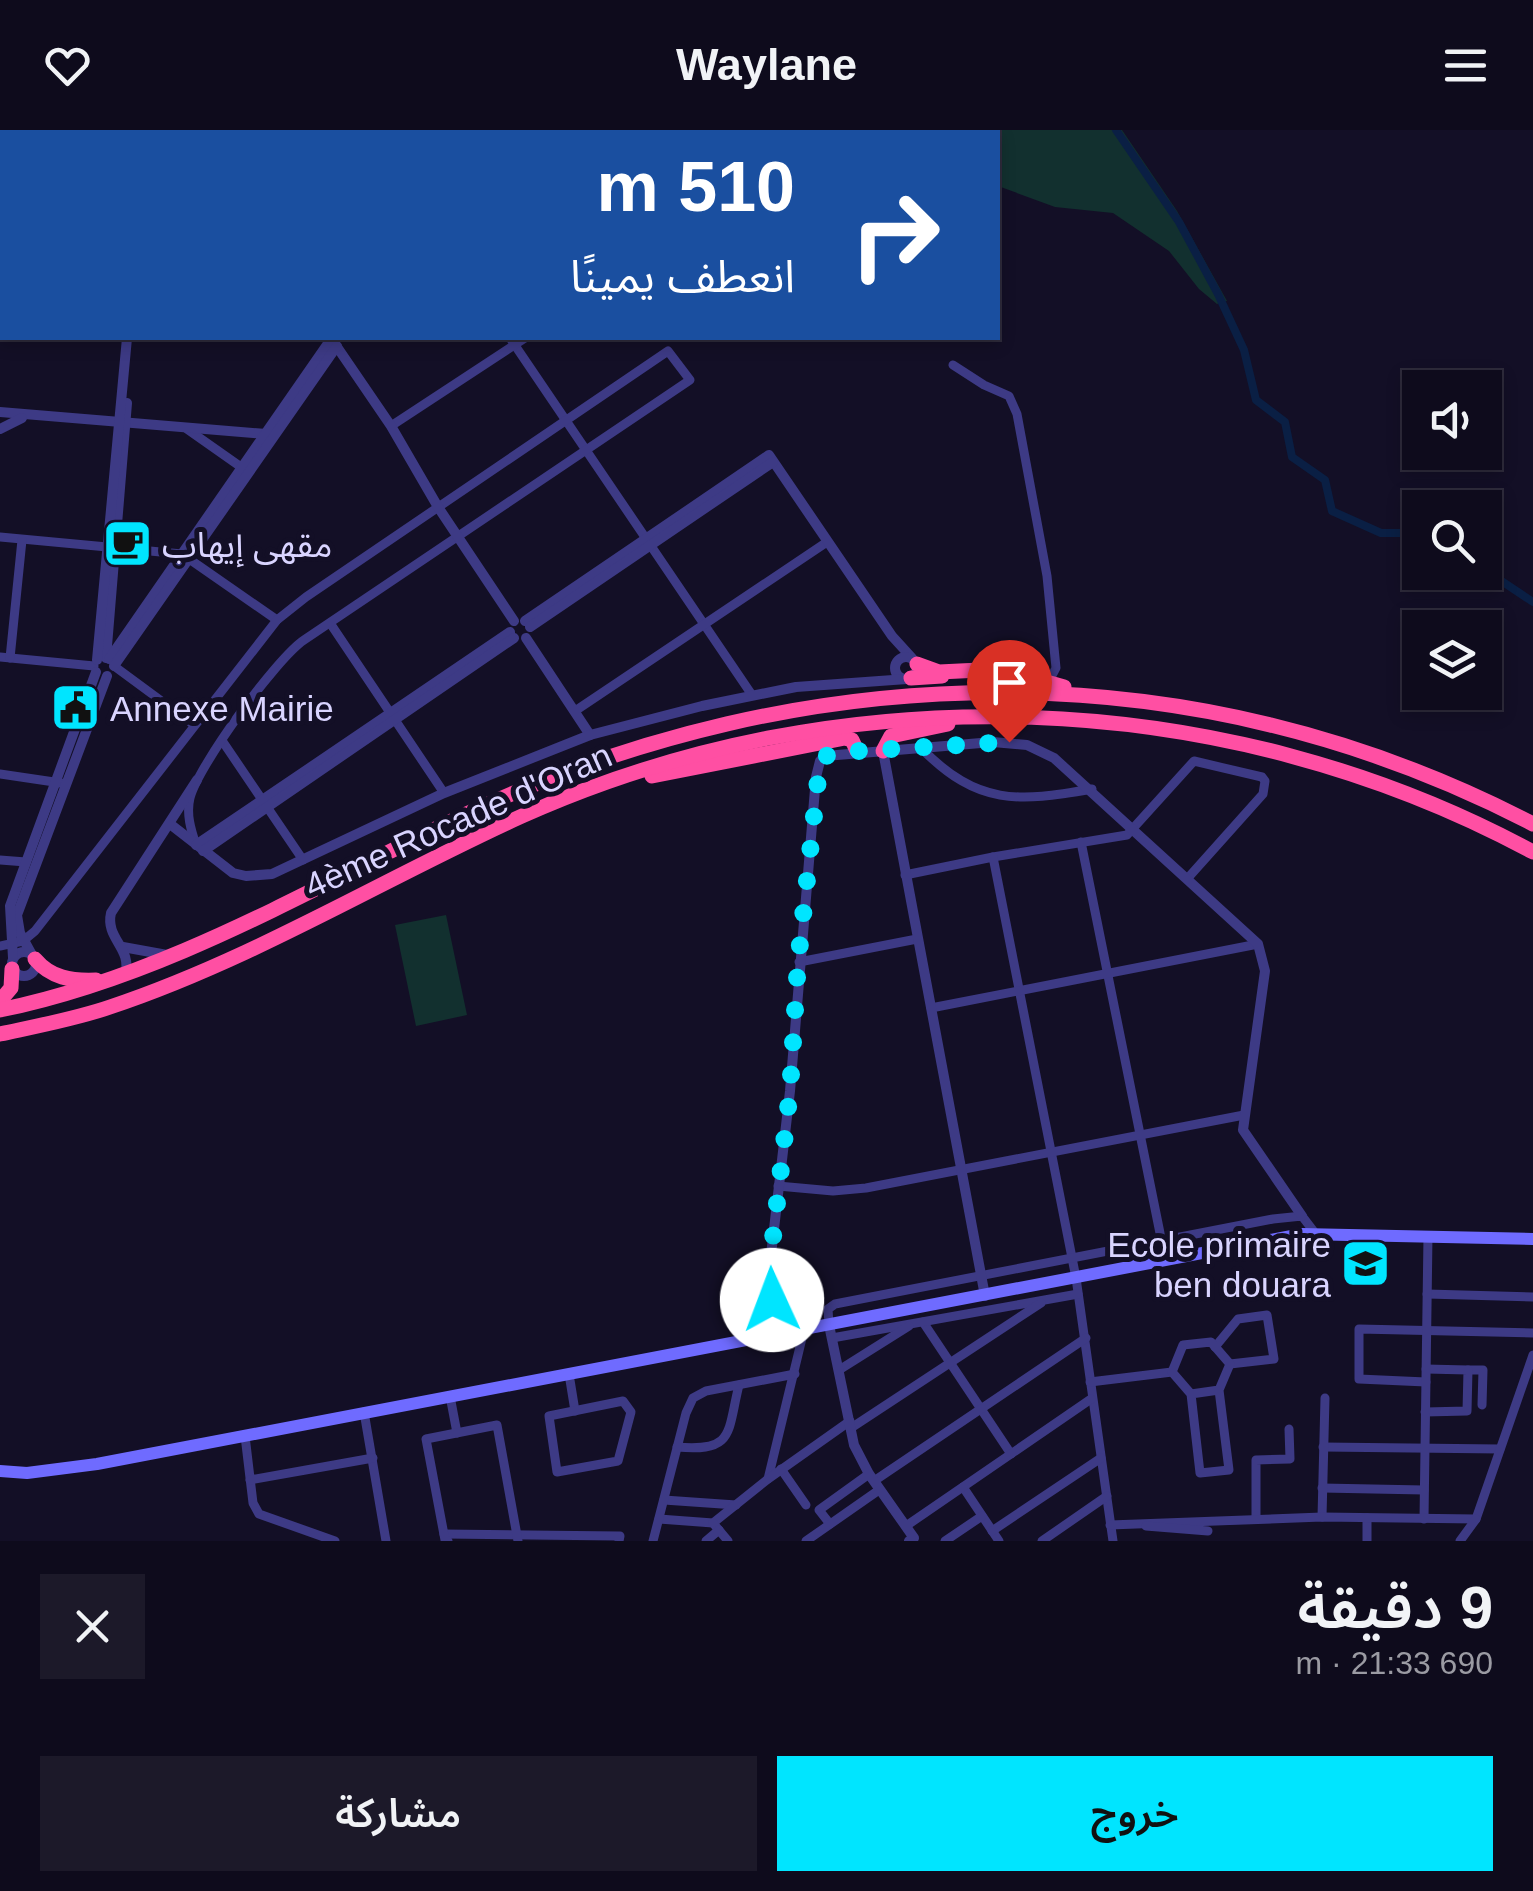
<!DOCTYPE html>
<html lang="ar">
<meta charset="utf-8">
<style>
body{margin:0;font-family:Arial,"Noto Sans Arabic",sans-serif;background:#1c1929;color:#f1f3f6;direction:rtl;height:100vh;display:flex;flex-direction:column;font-size:38px;white-space:nowrap}
*{box-sizing:border-box;margin:0}
p{font-size:32px;color:#9b9ba3}
.icon{flex:none;width:55px;height:55px;fill:none;stroke:currentColor;stroke-width:2;stroke-linecap:round;stroke-linejoin:round}
.map{position:relative;height:1411px;overflow:hidden;direction:ltr}
.details{display:flex;flex-direction:column;background:#0e0b1c;flex:1}
.details>*{flex:none}
.top-card{position:absolute;left:0px;top:0px;width:1000px;height:210px;box-shadow:0 5px 15px #0003,0 0 0 2px #2e2b3b;direction:rtl;background:#1a4fa0;color:#fff;overflow:hidden}
.tools{position:absolute;left:1402px;top:240px;display:grid;gap:20px}
.tools a{display:grid;place-items:center;width:100px;height:100px;border-radius:0px;background:#0e0b1c;box-shadow:0 5px 15px #0003,0 0 0 2px #2e2b3b;font-size:50px}
.pin{position:absolute;display:grid;place-items:center;width:85px;height:85px;color:#fff;margin:-102px -42px;border-radius:50% 50% 50% 0;rotate:-45deg;box-shadow:0 0 10px #0007}
.pin .icon{rotate:45deg}
.me{position:absolute;width:110px;margin:-55px;rotate:358deg;stroke-linejoin:round;filter:drop-shadow(0 0 8px #0008)}
.turn{display:flex;align-items:center;gap:35px;height:210px;padding:0 40px;font-size:45px}
.turn .icon{width:130px;height:130px;stroke-width:2.5}
.turn b{display:block;font-size:70px;line-height:85px}
.round{display:grid;place-items:center;flex:none;width:105px;height:105px;border-radius:0px;background:#1c1929}
.headline{display:flex;align-items:center;justify-content:space-between;height:170px;padding:0 40px}
h1{font-size:60px;font-weight:600;line-height:75px}
.action{display:flex;gap:20px;margin-top:auto;padding:20px 40px}
.action a{flex:1;height:115px;border-radius:0px;background:#00e5ff;color:#111;font-size:40px;font-weight:600;line-height:115px;text-align:center}
.action a+a{background:#1c1929;color:#f1f3f6}
header{display:flex;justify-content:space-between;align-items:center;height:130px;padding:0 40px;background:#0e0b1c;font-size:45px;font-weight:600}
.map>svg:first-child{display:block}
</style>
<header><svg class="icon" aria-label="menu" viewBox="0 0 24 24"><path d="M4 6h16M4 12h16M4 18h16"/></svg>Waylane<svg class="icon" aria-label="heart" viewBox="0 0 24 24"><path d="M12 20l-8-8c-3-5 5-10 8-4 3-6 11-1 8 4z"/></svg></header>
<div class="map">
<svg width="1533" height="1411" viewBox="0 0 1533 1411">
<rect width="100%" height="100%" fill="#130f26"/>
<g fill="#12302f">
<polygon points="0,0 1122,0 1177,81 1227,171 1217,174 1199,159 1169,121 1113,83 1055,77 998,56 998,2 2,2 2,13"/>
<polygon points="446,785 467,885 416,896 395,795"/>
</g>
<g fill="none" stroke-linecap="round" stroke-linejoin="round">
<g stroke="#0a1f44" stroke-width="8">
<polyline points="1116,0 1179,92 1218,164 1244,220 1256,270 1285,292 1292,327 1325,350 1332,381 1381,403 1420,403"/>
<polyline points="1485,440 1533,472"/>
</g>
<g stroke="#3d3a85" stroke-width="9">
<polyline points="0,36 1,28"/>
<polyline points="510,208 752,565"/>
<polyline points="953,235 984,255 1009,266 1017,284 1047,446 1056,538 1048,553"/>
<polyline points="391,296 525,208"/>
<polyline points="187,299 241,337"/>
<polyline points="0,407 182,424 277,490"/>
<polyline points="330,493 444,663"/>
<polyline points="0,527 94,536"/>
<polyline points="10,528 22,410"/>
<polyline points="114,536 194,595"/>
<polyline points="575,581 827,412"/>
<polyline points="223,612 303,730"/>
<path d="M 921,618 C 978,676 1018,672 1092,659"/>
<polyline points="0,644 61,653"/>
<polyline points="1081,712 1162,1113"/>
<polyline points="993,727 1127,705 1194,631 1262,647 1265,651 1263,664 1187,749"/>
<polyline points="0,730 26,732"/>
<polyline points="905,745 993,727 1076,1148 1113,1411"/>
<path d="M 0,816 L 23,811 L 35,801 L 277,490 L 306,467 L 668,221 L 690,250 L 304,510 C 276,529 198,636 190,668 C 186,684 191,700 196,715"/>
<polyline points="799,832 917,809"/>
<polyline points="931,878 1258,814"/>
<polyline points="778,1056 833,1061 866,1058 1244,985"/>
<polyline points="1427,1164 1533,1167"/>
<polyline points="923,1192 1011,1324"/>
<polyline points="829,1195 828,1179 835,1174 1273,1089 1302,1086 1315,1103"/>
<polyline points="832,1208 1078,1164"/>
<polyline points="1215,1217 1238,1189 1267,1185 1274,1229 1230,1234"/>
<polyline points="839,1240 909,1196"/>
<polyline points="1468,1240 1483,1240 1482,1275"/>
<polyline points="569,1244 575,1281"/>
<polyline points="1090,1252 1172,1242"/>
<polyline points="1426,1252 1359,1249 1359,1199 1533,1203"/>
<polyline points="1191,1264 1219,1260 1230,1234 1211,1212 1183,1215 1172,1242 1191,1264 1200,1343 1229,1340 1219,1260"/>
<polyline points="450,1266 457,1303"/>
<polygon points="623,1271 631,1282 618,1331 557,1342 549,1286"/>
<polyline points="364,1282 386,1411"/>
<polyline points="1425,1282 1467,1281 1468,1240 1426,1239"/>
<polyline points="851,1298 1041,1173"/>
<polyline points="245,1306 253,1373 259,1384 335,1411"/>
<path d="M 677,1317 C 735,1322 727,1303 739,1255"/>
<polyline points="1323,1317 1500,1319"/>
<polyline points="781,1339 806,1375"/>
<polyline points="768,1349 804,1200"/>
<polyline points="250,1350 373,1328"/>
<polyline points="874,1351 1086,1208"/>
<polyline points="963,1357 999,1411"/>
<polyline points="1322,1358 1424,1360"/>
<polyline points="664,1370 736,1375"/>
<polyline points="1322,1387 1325,1268"/>
<polyline points="1367,1388 1367,1411"/>
<polyline points="659,1389 713,1393 768,1349 850,1291"/>
<polyline points="1256,1389 1256,1330 1290,1329 1289,1299"/>
<polyline points="1424,1389 1428,1106"/>
<polyline points="713,1393 728,1411"/>
<polyline points="830,1394 819,1380 869,1344"/>
<polyline points="1110,1395 1322,1387 1476,1389 1533,1225"/>
<polyline points="906,1396 1091,1269"/>
<polyline points="1146,1396 1208,1401"/>
<polyline points="992,1401 1101,1328"/>
<polyline points="444,1404 620,1406 619,1411"/>
<polyline points="448,1411 445,1410 426,1309 497,1295 518,1411"/>
<polyline points="653,1411 686,1283 693,1268 706,1261 795,1244"/>
<polyline points="706,1411 719,1400"/>
<polyline points="806,1411 879,1360"/>
<polyline points="945,1411 982,1386"/>
<polyline points="1042,1411 1107,1366"/>
<polyline points="1460,1411 1476,1389"/>
</g>
<g stroke="#3d3a85" stroke-width="10">
<polyline points="0,140 2,141"/>
<polyline points="0,148 2,149"/>
<polyline points="333,211 391,296 438,377 514,491"/>
<polyline points="0,282 266,304"/>
<polyline points="0,299 22,288"/>
<polyline points="525,491 769,325 892,506 912,528"/>
<polyline points="530,497 773,332"/>
<polyline points="526,508 590,605"/>
<circle cx="906" cy="538" r="11"/>
<polyline points="106,528 127,273"/>
<polyline points="109,529 331,209"/>
<polyline points="97,530 127,208"/>
<polyline points="114,536 337,216"/>
<polyline points="883,621 985,1166"/>
<polyline points="170,694 233,743 246,746 272,744 444,663 590,605 702,576 796,557 907,549"/>
<polyline points="196,715 510,502"/>
<polyline points="203,721 514,508"/>
<polyline points="123,817 167,825"/>
<circle cx="24" cy="834" r="12"/>
<polyline points="32,825 20,803 17,785 107,546"/>
<polyline points="13,828 10,776 96,542"/>
<path d="M 125,845 C 133,818 105,809 111,783 L 197,650"/>
<polyline points="829,1195 854,1315 869,1344 914,1408 909,1411"/>
<polyline points="778,1205 769,1162 769,1142 790,961 816,647 820,631 825,626 993,612 1027,615 1054,628 1258,814 1265,841 1243,1000 1302,1086"/>
</g>
<polyline stroke="#6f6bff" stroke-width="12" points="0,1341 27,1343 97,1334 1302,1104 1533,1109"/>
<g stroke="#ff4fa3" stroke-width="15">
<polyline points="917,534 939,542 1001,539 1064,557"/>
<polyline points="911,548 942,546"/>
<polyline points="883,621 891,606 948,594"/>
<polyline points="652,646 845,608 852,610 857,621"/>
<path d="M 35,829 C 51,848 71,851 96,850"/>
<polyline points="0,871 11,858 12,839"/>
<path d="M 0,880 C 166,846 311,758 462,686 C 808,524 1191,516 1533,694"/>
<path d="M 0,904 C 37,896 75,889 110,877 C 254,829 385,748 522,686 C 843,542 1224,555 1533,722"/>
</g>
</g>
<g fill="none" stroke-linecap="round" stroke-linejoin="round">
<polyline stroke="#00e5ff" stroke-width="18" stroke-dasharray="0 32.4" points="772,1170 769,1142 790,961 798,832 820,631 825,626 857,621 1009,612"/>
</g>
<defs>
<symbol id="cafe-square" viewBox="-11 -11 22 22"><rect x="-9" y="-9" width="18" height="18" rx="4" fill="#00e5ff" stroke="#130f26"/><path d="M-5.5-4.5H6V0H3Q3 3.5 0 3.5H-2.5Q-5.5 3.5-5.5 0ZM3-3.2v2h1.7v-2ZM-6 4.5H4V6H-6Z" fill="#111"/></symbol>
<symbol id="civic-square" viewBox="-11 -11 22 22"><rect x="-9" y="-9" width="18" height="18" rx="4" fill="#00e5ff" stroke="#130f26"/><path d="M-.6-6.5H3V-4.5H.6V-3L4-1V1h2V6H-6V1h2V-1L-.6-3ZM-1.2 2.5V6h2.4V2.5Z" fill="#111"/></symbol>
<symbol id="school-square" viewBox="-11 -11 22 22"><rect x="-9" y="-9" width="18" height="18" rx="4" fill="#00e5ff" stroke="#130f26"/><path d="M0-5L7-2L0 1L-7-2ZM-4 1L0 2.5L4 1V4Q0 6-4 4Z" fill="#111"/></symbol>
</defs>
<g fill-rule="evenodd">
<use href="#cafe-square" x="100" y="386" width="55" height="55"/>
<use href="#civic-square" x="48" y="550" width="55" height="55"/>
<use href="#school-square" x="1338" y="1106" width="55" height="55"/>
</g>
<g text-anchor="middle" dominant-baseline="central" stroke-width="10" stroke-linejoin="round" paint-order="stroke">
<g font-size="35" fill="#d9d4ff" stroke="#130f26" text-anchor="start">
<text x="162" y="414">مقهى إيهاب</text>
<text x="110" y="578">Annexe Mairie</text>
<text x="1331" y="1114" text-anchor="end">Ecole primaire<tspan x="1331" dy="40">ben douara</tspan></text>
</g>
<g font-size="35" fill="#d9d4ff" stroke="#130f26">
<text transform="translate(458 690) rotate(-24)">4ème Rocade d'Oran</text>
</g>
</g>
</svg>
<div class="tools">
<a><svg class="icon" aria-label="sound" viewBox="0 0 24 24"><path d="M4 9h4l5-4v14l-5-4H4zM17 9q2 3 0 6"/></svg></a>
<a><svg class="icon" aria-label="search" viewBox="0 0 24 24"><circle cx="10" cy="10" r="6"/><path d="M15 15l6 6"/></svg></a>
<a><svg class="icon" aria-label="layers" viewBox="0 0 24 24"><path d="M12 4l9 5-9 5-9-5zM3 14l9 5 9-5"/></svg></a>
</div>
<div class="pin" style="left:1009px;top:612px;background:#d93025"><svg class="icon" aria-label="arrive" viewBox="0 0 24 24"><path d="M6 21V4h12l-3 4 3 4H6"/></svg></div>
<svg class="me" style="left:772px;top:1170px" viewBox="-20 -20 40 40"><circle r="19" fill="#fff"/><path d="M0-13L10 11 0 6-10 11z" fill="#00e5ff"/></svg>
<div class="top-card">
<div class="turn"><svg class="icon" aria-label="right" viewBox="0 0 24 24"><path d="M7 20v-9h11M14 6l5 5-5 5"/></svg><div><b>510 m</b>انعطف يمينًا</div></div>
</div>
</div>
<section class="details">
<div class="headline"><div><h1>9 دقيقة</h1><p>690 m · 21:33</p></div><a class="round"><svg class="icon" aria-label="close" viewBox="0 0 24 24"><path d="M6 6l12 12M18 6L6 18"/></svg></a></div>
<div class="action"><a>خروج</a><a>مشاركة</a></div>
</section>
